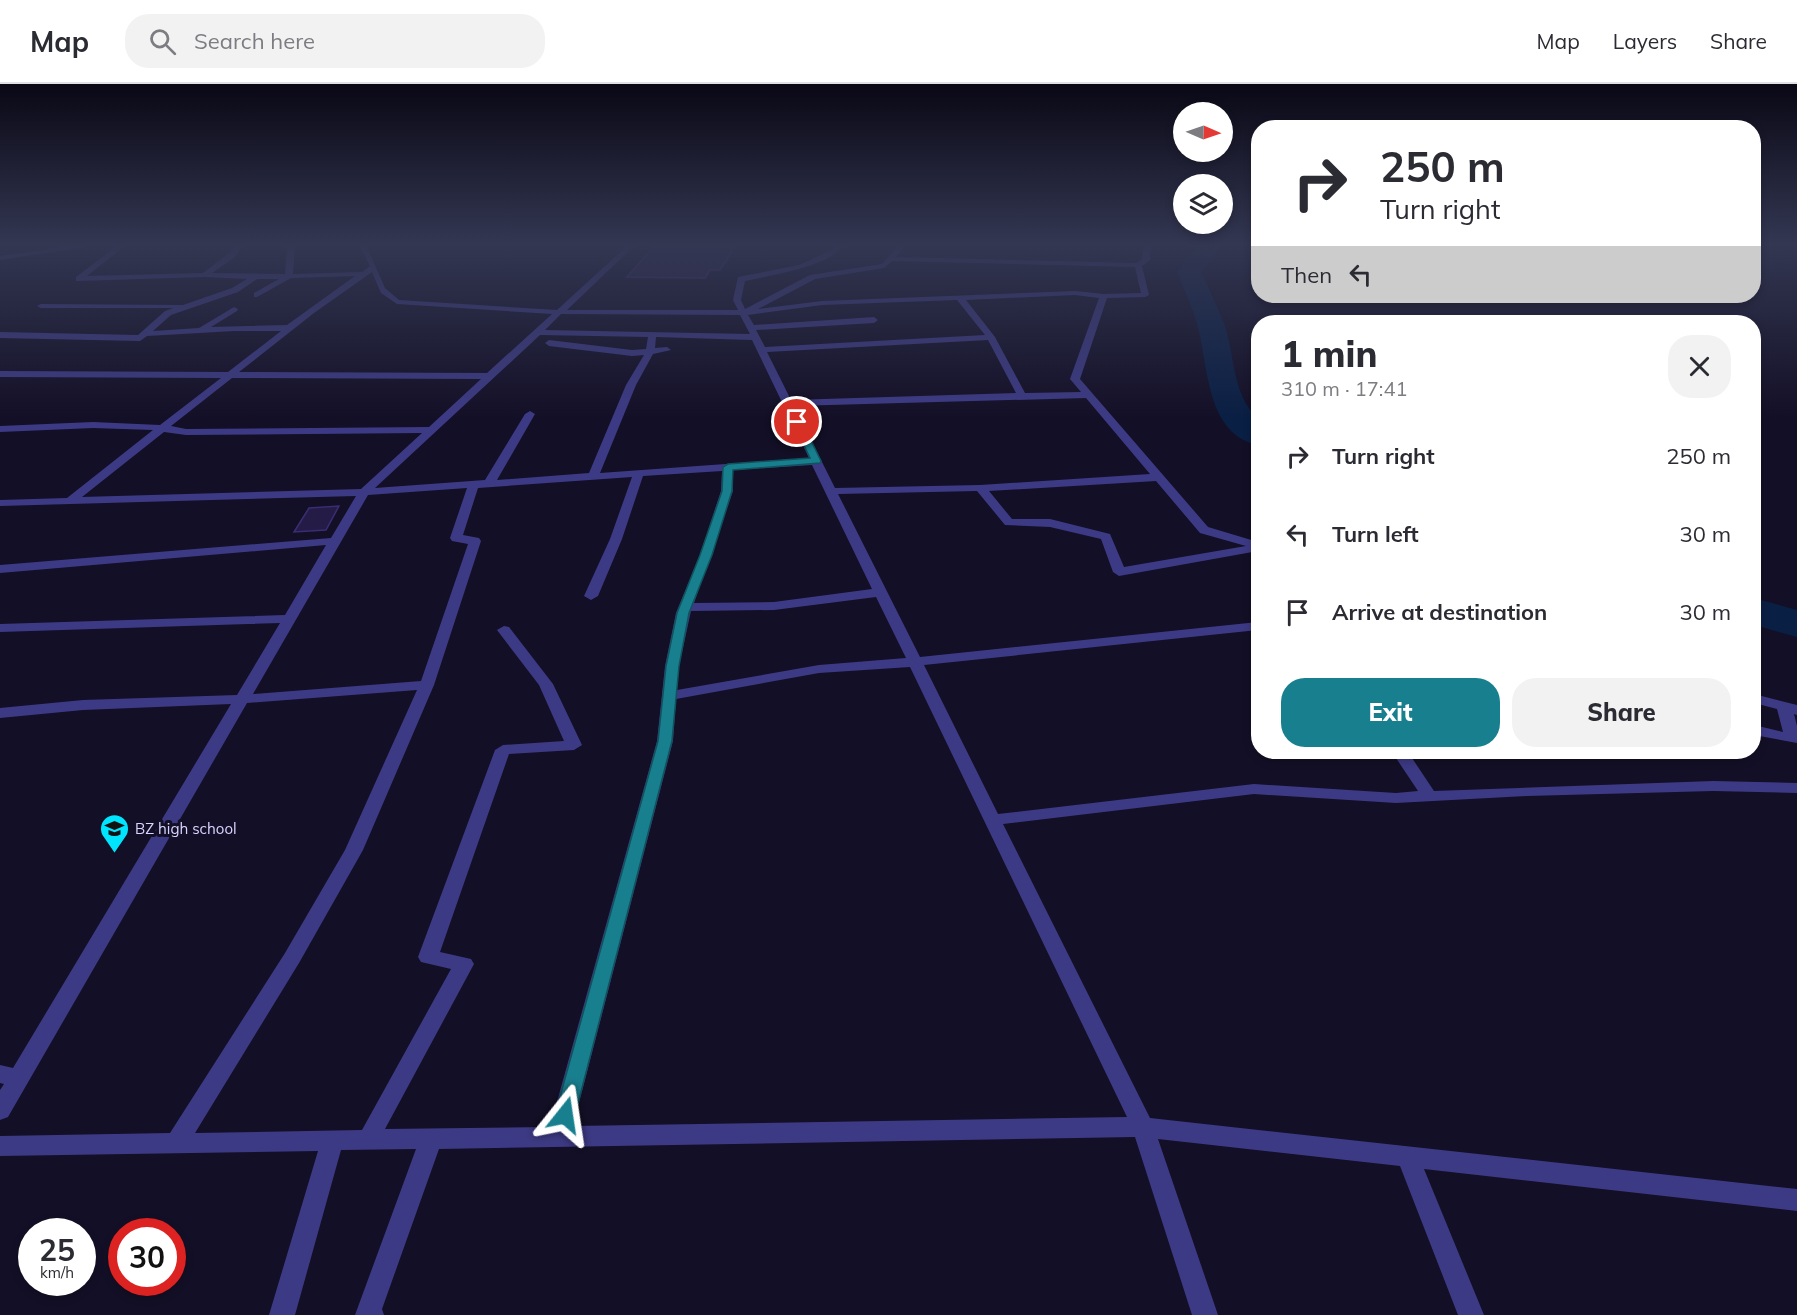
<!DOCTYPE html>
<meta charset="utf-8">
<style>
body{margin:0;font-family:Mulish,sans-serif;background:#f2f2f3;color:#2b2b33;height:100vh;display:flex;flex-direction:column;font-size:22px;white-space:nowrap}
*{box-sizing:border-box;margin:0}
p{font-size:20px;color:#7c7c81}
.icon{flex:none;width:33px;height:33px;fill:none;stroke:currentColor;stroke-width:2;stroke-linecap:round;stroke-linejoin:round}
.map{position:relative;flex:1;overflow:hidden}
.panel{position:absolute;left:1251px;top:231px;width:510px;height:444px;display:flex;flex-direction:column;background:#fff;border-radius:24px;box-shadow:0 3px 9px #0003}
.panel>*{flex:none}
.banner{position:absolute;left:1251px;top:36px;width:510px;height:183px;border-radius:24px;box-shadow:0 3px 9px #0003;background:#fff;color:#2b2b33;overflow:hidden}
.needle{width:39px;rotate:92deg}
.buttons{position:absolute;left:1173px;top:18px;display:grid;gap:12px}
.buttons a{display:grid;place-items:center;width:60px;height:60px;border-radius:50%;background:#fff;box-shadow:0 3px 9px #0003;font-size:30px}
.speed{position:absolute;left:18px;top:1134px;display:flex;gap:12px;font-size:30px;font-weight:700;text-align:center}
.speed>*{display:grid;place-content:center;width:78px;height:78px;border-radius:50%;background:#fff;box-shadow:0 3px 9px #0003;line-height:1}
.speed small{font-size:15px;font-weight:400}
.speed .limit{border:9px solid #d22;background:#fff;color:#111}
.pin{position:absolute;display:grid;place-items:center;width:51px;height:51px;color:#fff;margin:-26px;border:3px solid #fff;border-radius:50%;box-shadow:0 2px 6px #0007}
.me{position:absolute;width:66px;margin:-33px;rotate:15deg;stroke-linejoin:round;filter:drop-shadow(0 0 4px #0008)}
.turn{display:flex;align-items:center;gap:21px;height:126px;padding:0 30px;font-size:27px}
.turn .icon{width:78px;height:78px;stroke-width:2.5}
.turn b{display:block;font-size:42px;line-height:51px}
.then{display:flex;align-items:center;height:57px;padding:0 30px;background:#0003;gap:12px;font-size:22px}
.round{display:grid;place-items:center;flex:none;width:63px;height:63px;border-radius:24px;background:#f2f2f3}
.summary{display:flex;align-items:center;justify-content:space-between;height:102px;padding:0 30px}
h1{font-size:36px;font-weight:800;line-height:45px}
.primary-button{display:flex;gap:12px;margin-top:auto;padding:12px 30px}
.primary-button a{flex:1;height:69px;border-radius:24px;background:#187f8f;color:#fff;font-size:24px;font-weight:800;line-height:69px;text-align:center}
.primary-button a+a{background:#f2f2f3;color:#2b2b33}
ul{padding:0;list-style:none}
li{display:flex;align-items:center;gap:18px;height:78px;padding:0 30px}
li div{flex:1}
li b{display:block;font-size:22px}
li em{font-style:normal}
header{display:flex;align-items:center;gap:36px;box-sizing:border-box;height:84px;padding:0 30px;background:#fff;border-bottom:2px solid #e1e1e2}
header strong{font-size:28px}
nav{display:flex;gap:33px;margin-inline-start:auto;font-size:21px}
.search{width:420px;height:54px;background:#f2f2f3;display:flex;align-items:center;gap:15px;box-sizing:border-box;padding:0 21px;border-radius:24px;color:#7c7c81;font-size:22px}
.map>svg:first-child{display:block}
</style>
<header>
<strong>Map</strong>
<div class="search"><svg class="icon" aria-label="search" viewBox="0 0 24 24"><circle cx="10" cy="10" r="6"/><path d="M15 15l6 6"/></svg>Search here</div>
<nav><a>Map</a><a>Layers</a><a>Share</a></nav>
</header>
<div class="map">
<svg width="1797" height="1231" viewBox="0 0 1797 1231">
<rect width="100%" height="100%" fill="#130f26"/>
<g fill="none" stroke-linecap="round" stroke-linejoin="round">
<g fill="#0a1f44" fill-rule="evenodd">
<path d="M 1199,161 L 1223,161 L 1201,188 C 1209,205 1217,222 1224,239 C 1235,270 1232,312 1258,334 L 1258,361 C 1205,350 1209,281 1197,240 C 1192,223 1184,205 1177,188 Z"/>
<polygon points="1754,514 1797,526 1797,553 1754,541"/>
</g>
</g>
<g fill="#241b47" stroke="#3b2d73" stroke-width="1.5">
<polygon points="736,161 720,186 710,186 705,194 627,193 654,162"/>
<polygon points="339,422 326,446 294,448 309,424"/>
</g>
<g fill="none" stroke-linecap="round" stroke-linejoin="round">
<g fill="#3d3a85" fill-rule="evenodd">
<polygon points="78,161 98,161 0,176 0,172"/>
<path d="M 118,161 L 126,161 L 87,192 L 203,189 L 229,169 L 236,161 L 243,161 L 235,173 L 212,189 L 285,190 L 287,161 L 295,161 L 293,190 L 362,188 L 370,182 L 359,161 L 366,161 L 385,204 L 399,216 L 557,226 L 628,161 L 635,161 L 567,226 L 738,226 L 733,216 L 738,193 L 799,181 L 834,165 L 835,161 L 842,161 C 834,182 766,192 745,197 L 741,216 L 745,225 L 810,191 L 882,180 L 899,161 L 906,161 L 896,173 L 1136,179 L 1142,175 L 1144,161 L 1151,161 L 1150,176 L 1142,182 L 1149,211 L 1145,213 L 1107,214 L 1080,295 L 1208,443 L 1258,458 L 1258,467 L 1119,492 L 1113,488 L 1101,455 L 1050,443 L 1005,441 L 977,407 L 838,410 L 920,573 L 1258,538 L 1258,546 L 924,581 L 998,730 L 1254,700 L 1396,709 L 1418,707 L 1392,668 L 1408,668 L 1434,707 L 1713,697 L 1797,699 L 1797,709 L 1713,707 L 1527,712 L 1396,719 L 1254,710 L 1003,740 L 1150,1034 L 1797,1105 L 1797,1127 L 1424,1085 L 1484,1231 L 1458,1231 L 1400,1082 L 1158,1055 L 1218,1231 L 1192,1231 L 1135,1053 L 439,1065 L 382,1225 L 384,1231 L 355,1231 L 416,1065 L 341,1066 L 295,1231 L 269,1231 L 318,1067 L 0,1072 L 0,1052 L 170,1049 L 285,869 L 345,766 L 417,606 L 247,619 L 8,1033 L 0,1036 L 0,1006 L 4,1000 L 0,999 L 0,981 L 13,984 L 231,620 L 83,626 L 0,634 L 0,624 L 83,616 L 237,611 L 280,539 L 0,548 L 0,540 L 285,531 L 326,461 L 0,489 L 0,481 L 331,454 L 356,412 L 0,422 L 0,416 L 67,414 L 153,346 L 93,344 L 0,348 L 0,342 L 93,338 L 160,341 L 221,294 L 0,293 L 0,287 L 228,288 L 281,247 L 234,247 L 147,252 L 140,257 L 0,254 L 0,248 L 138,251 L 165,227 L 173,224 L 41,224 L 37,222 L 41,220 L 183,221 L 232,204 L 247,195 L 205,193 L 76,197 L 76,193 ZM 892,177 L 1135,183 L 1141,209 L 1104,210 L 1075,207 L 822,217 L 758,225 L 815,195 L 884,184 ZM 372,188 L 381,209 L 397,220 L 552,230 L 487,289 L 239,288 L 314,229 ZM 355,192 L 287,241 L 211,243 L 237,227 L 238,225 L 234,223 L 199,244 L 153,247 L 171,231 L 238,208 L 257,195 L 279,195 L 254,209 L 254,213 L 257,213 L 291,194 ZM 1075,211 L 1099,214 L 1070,295 L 1081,308 L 1025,309 L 995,253 L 966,216 ZM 957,216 L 985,251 L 765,263 L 756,246 L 874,239 L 878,236 L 874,233 L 754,241 L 748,231 L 822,221 ZM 561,230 L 740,231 L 750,250 L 545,246 ZM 540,251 L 648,253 L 646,265 L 632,266 L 549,256 L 545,259 L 549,262 L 632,272 L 644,271 L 626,301 L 589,389 L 497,396 L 535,330 L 530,327 L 525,330 L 485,396 L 375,404 ZM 656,253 L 752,256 L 809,374 L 600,389 L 636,301 L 653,270 L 671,266 L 667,263 L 655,264 ZM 988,256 L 1016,309 L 791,316 L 767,268 ZM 232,294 L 481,295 L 429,343 L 186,345 L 171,342 ZM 1086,314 L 1150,390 L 980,401 L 835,404 L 794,322 ZM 164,348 L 186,351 L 422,349 L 361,405 L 82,413 ZM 812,381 L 872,505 L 774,518 L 694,519 L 733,407 L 733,386 ZM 722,387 L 721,407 L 700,471 L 676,529 L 665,582 L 657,657 L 550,1043 L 385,1045 L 474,880 L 471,875 L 440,868 L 509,670 L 574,666 L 582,661 L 553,600 L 509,543 L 504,542 L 497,546 L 539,601 L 564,657 L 503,661 L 495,666 L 418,873 L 421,878 L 451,885 L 362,1046 L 195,1049 L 299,879 L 363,766 L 434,601 L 481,457 L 479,454 L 463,451 L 478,404 L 632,393 L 610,455 L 584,512 L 591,516 L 598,512 L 622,455 L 643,392 ZM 1156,397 L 1200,449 L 1246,462 L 1124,483 L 1110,450 L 1050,435 L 1012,435 L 989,407 ZM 467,404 L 450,454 L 452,457 L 468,460 L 421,597 L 253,610 L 368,411 ZM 876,513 L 906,574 L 819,581 L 677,606 L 679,582 L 691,527 L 774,526 ZM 910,583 L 1127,1033 L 573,1042 L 673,657 L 676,615 L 819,589 Z"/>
<polygon points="1754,610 1797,621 1797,631 1794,630 1797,642 1797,659 1754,651 1754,641 1783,648 1777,625 1754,619"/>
</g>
</g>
<linearGradient id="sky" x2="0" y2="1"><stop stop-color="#0a0815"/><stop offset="0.48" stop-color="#333752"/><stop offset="1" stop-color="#333752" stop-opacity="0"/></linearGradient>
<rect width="1797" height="334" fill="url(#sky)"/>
<polygon fill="#187f8f" stroke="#10535d" stroke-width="1.5" points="797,335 802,338 821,377 820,379 733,386 732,407 712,471 689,529 679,582 672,657 575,1031 572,1037 565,1040 558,1037 555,1031 658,657 666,582 677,529 700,471 722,407 723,383 728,380 810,374 793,338"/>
<defs>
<symbol id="school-pin" viewBox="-11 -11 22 30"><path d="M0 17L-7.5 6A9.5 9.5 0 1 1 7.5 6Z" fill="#00e5ff" stroke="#130f26"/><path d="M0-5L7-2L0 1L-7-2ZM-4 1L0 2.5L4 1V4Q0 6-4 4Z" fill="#111"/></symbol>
</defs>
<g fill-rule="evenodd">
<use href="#school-pin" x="98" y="728" width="33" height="45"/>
</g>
<g text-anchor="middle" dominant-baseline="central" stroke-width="6" stroke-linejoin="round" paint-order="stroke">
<g font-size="15" fill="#d9d4ff" stroke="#130f26" text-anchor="start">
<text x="135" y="744">BZ high school</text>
</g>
</g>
</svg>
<div class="buttons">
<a><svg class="needle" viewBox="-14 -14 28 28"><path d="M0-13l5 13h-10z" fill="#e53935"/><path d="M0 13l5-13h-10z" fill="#7c7c81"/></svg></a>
<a><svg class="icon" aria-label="layers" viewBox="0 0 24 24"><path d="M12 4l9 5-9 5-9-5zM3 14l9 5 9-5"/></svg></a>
</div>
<div class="speed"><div>25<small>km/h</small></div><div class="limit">30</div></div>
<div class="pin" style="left:797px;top:338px;background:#d93025"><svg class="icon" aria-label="arrive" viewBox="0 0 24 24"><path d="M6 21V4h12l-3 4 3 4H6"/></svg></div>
<svg class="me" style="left:565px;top:1031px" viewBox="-20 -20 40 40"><path d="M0-17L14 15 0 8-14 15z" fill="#187f8f" stroke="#fff" stroke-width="4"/></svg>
<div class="banner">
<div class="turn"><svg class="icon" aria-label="right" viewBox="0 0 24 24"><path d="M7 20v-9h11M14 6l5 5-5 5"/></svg><div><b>250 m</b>Turn right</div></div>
<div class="then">Then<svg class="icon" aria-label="left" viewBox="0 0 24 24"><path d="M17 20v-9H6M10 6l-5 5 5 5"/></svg></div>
</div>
<section class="panel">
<div class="summary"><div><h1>1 min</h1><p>310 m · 17:41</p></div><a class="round"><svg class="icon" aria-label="close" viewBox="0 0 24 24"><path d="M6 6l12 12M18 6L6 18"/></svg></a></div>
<ul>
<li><svg class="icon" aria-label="right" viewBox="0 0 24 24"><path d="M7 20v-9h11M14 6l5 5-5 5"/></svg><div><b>Turn right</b></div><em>250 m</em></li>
<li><svg class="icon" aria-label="left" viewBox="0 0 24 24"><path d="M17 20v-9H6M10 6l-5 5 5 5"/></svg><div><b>Turn left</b></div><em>30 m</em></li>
<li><svg class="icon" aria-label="arrive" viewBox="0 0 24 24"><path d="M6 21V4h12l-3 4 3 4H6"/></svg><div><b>Arrive at destination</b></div><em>30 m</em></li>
</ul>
<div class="primary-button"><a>Exit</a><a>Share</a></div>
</section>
</div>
